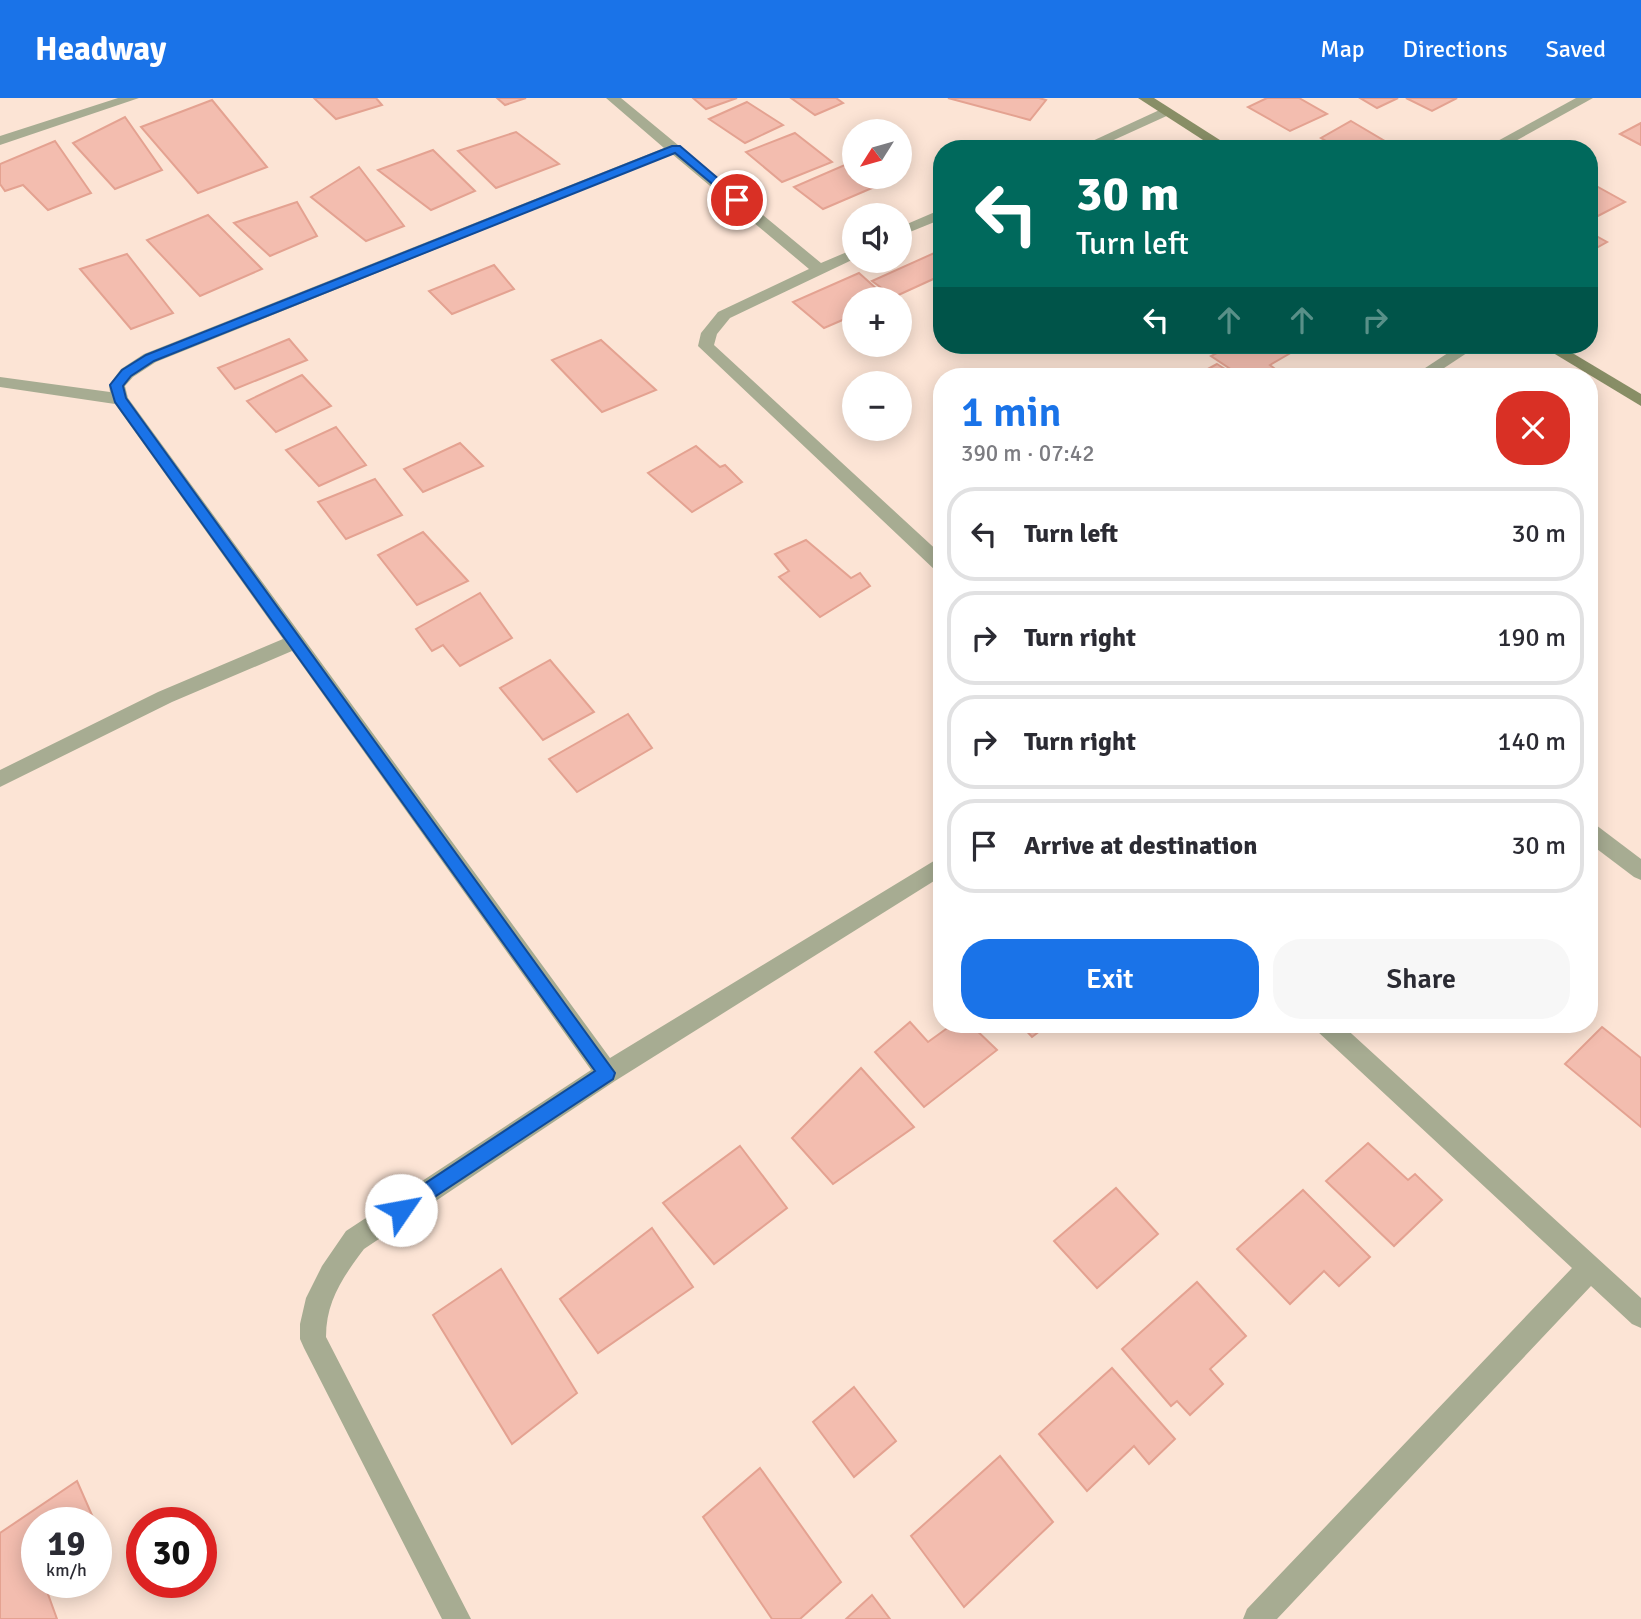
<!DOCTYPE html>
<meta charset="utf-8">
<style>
body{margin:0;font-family:Signika,sans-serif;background:#f7f7f7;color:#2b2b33;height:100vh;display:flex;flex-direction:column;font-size:26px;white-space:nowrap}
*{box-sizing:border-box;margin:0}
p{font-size:23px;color:#7c7c81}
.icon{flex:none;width:38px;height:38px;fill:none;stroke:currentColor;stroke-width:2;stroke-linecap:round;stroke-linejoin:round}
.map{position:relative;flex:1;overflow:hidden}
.details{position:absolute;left:933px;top:270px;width:665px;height:665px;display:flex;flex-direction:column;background:#fff;border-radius:28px;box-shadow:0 4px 18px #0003}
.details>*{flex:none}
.guide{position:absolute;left:933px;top:42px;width:665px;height:214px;border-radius:28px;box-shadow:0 4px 18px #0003;background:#00695c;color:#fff;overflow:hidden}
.needle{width:46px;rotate:233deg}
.fabs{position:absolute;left:842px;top:21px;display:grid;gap:14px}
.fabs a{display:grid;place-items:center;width:70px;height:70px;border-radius:50%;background:#fff;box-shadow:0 4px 18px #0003;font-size:35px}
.speed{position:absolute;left:21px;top:1409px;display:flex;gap:14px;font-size:35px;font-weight:700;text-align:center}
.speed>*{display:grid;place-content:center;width:91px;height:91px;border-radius:50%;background:#fff;box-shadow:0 4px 18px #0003;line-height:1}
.speed small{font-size:18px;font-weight:400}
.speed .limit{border:10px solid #d22;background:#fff;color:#111}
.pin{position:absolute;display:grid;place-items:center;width:60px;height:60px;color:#fff;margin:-30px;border:4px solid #fff;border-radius:50%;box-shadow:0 2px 7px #0007}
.me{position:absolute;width:77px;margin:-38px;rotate:57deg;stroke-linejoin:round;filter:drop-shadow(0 0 5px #0008)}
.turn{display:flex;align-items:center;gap:24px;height:147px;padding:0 28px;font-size:32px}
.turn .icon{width:91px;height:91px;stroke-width:2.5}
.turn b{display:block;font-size:49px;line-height:60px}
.lanes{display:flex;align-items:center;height:66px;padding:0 28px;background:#0003;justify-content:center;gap:35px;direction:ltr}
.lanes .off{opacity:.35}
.round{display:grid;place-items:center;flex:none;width:74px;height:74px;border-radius:28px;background:#f7f7f7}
.summary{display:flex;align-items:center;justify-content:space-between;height:119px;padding:0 28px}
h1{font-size:42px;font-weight:600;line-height:52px;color:#1a73e8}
.cta{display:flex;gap:14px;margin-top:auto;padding:14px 28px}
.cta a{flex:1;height:80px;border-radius:28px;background:#1a73e8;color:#fff;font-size:28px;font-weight:600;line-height:80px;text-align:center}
.cta a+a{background:#f7f7f7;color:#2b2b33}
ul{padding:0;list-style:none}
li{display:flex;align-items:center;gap:21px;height:94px;margin:0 14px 10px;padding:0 14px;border:4px solid #e1e1e2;border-radius:28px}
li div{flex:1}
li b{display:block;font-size:26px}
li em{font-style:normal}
header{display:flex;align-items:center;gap:42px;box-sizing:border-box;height:98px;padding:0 35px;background:#1a73e8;color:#fff}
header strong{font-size:33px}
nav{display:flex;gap:38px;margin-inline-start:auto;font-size:24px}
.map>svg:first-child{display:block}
</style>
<header>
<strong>Headway</strong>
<nav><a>Map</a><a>Directions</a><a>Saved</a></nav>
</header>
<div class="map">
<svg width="1641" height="1521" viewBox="0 0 1641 1521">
<rect width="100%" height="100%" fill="#fce4d5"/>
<g fill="#f3bdaf" stroke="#e4a291" stroke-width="2">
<polygon points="314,0 376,0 382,7 336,21"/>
<polygon points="497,0 526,0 505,7"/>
<polygon points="693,0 737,0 706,11"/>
<polygon points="791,0 836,0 843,5 815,17"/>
<polygon points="948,0 1039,0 1046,2 1030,22"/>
<polygon points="1267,0 1299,0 1327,16 1290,33 1248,9"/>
<polygon points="1360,0 1398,0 1377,10"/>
<polygon points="1406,0 1457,0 1432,13"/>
<polygon points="212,2 267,69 198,95 141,29"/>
<polygon points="747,4 783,27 745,45 709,21"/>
<polygon points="125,19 162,72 115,91 73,45"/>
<polygon points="1351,23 1388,45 1375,51 1340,51 1321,40"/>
<polygon points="1641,25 1641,47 1620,36"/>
<polygon points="516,34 559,66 496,90 458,53"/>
<polygon points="795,35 832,64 782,84 746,54"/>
<polygon points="55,43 91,95 48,112 23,87 5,93 0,86 0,66"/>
<polygon points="433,52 475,93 431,112 378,72"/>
<polygon points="854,63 854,79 890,79 893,81 823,111 794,89"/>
<polygon points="359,69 404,128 366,143 311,99"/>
<polygon points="1589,84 1625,104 1594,120 1589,117"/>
<polygon points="297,104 317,138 270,158 234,125"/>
<polygon points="208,117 262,171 200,198 147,142"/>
<polygon points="1589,134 1607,144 1589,154"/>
<polygon points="941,152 942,177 894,199 872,183"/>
<polygon points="127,156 173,215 131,231 80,171"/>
<polygon points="494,167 514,191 452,216 429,193"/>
<polygon points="859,175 888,201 854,201 854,217 824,230 793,204"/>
<polygon points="289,241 307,262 235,291 218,270"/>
<polygon points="601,242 656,292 602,314 552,262"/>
<polygon points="1232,247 1285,247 1294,253 1270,267 1279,274 1272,278 1241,278 1211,258"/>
<polygon points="1328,247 1384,247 1385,248 1331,253"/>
<polygon points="1217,266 1236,278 1195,278"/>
<polygon points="302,277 331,308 276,334 247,303"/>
<polygon points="336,329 366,367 319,388 286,352"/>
<polygon points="460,345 483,368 423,394 404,371"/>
<polygon points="696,348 720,369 725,367 742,384 692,414 648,375"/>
<polygon points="375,381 402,417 346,441 318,404"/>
<polygon points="423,434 468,483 417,507 378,457"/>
<polygon points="806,442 851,480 860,475 870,488 820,519 779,479 789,473 775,456"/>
<polygon points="480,495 512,540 460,568 443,547 432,553 416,531"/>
<polygon points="550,562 594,614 543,642 500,590"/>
<polygon points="628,616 652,650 577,694 549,661"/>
<polygon points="910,924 928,944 953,926 970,926 997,952 924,1009 875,954"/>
<polygon points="1020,926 1049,926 1032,939"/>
<polygon points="1602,929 1641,960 1641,1029 1565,966"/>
<polygon points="861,970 914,1029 833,1086 792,1040"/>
<polygon points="1368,1045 1408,1082 1415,1076 1442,1102 1394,1148 1326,1083"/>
<polygon points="740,1048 787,1110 714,1166 663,1105"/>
<polygon points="1116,1090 1158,1136 1097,1190 1054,1143"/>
<polygon points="1303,1092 1370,1159 1339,1188 1324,1173 1290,1206 1237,1151"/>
<polygon points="652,1130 693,1189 598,1255 560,1201"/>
<polygon points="501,1171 577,1295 512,1346 433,1217"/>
<polygon points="1197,1184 1246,1238 1210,1271 1223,1286 1190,1317 1177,1303 1171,1308 1122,1251"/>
<polygon points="1112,1270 1175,1341 1149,1366 1134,1348 1087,1393 1039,1336"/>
<polygon points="854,1289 896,1343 854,1379 813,1324"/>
<polygon points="1000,1358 1053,1424 964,1509 911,1438"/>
<polygon points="760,1370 841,1484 800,1521 772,1521 703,1419"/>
<polygon points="77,1383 95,1424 37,1424 37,1484 46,1484 44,1485 57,1521 0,1521 0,1435"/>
<polygon points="872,1497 890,1521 846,1521"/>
</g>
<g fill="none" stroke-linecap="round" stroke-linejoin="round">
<g fill="#a7ac92" fill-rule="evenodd">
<polygon points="118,0 139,0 0,47 0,38"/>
<path d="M 606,0 L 621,0 L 821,165 L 854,151 L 854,161 L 730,220 L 717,236 L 714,247 L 942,457 L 942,474 L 936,473 L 698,248 L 701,235 L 718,214 L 809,171 L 672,56 L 156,264 L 133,279 L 125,288 L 128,300 L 610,960 L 942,758 L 942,778 L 615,983 L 364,1151 C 343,1179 326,1203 326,1239 L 471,1521 L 442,1521 L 304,1250 L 300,1241 L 300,1226 L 306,1200 L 322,1168 L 346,1133 L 591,972 L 292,553 L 172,604 L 0,689 L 0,672 L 158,594 L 283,541 L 115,306 L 0,289 L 0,279 L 110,294 L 109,287 L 121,271 L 144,256 L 664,50 Z"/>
<polygon points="1576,0 1593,0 1501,51 1483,51"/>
<polygon points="1166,9 1173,13 1171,16 1094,51 1075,51"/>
<polygon points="942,111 942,121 900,138 900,129"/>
<polygon points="1460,247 1479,247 1432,278 1413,278"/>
<polygon points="1589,724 1596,727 1641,761 1641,782 1634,779 1589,745"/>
<polygon points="1314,926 1341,926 1641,1200 1641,1230 1632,1226 1591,1188 1277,1521 1243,1521 1247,1511 1572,1170 1317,933"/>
</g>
<g fill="#888e66" fill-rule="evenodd">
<polygon points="1138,0 1154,0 1234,51 1217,51"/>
<polygon points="1540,247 1559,247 1641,296 1641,308"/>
</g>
</g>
<polygon fill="#1a73e8" stroke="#114b97" stroke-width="2" points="672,48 680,48 741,100 741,104 734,104 675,55 154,263 131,278 123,288 126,300 615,975 613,981 401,1121 394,1118 392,1112 394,1106 595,973 115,304 110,287 122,272 146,257"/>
</svg>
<div class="fabs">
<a><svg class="needle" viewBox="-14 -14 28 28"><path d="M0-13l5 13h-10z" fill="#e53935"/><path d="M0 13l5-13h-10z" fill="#7c7c81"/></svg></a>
<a><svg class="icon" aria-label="sound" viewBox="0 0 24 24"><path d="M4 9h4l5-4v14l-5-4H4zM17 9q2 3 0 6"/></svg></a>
<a>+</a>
<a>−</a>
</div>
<div class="speed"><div>19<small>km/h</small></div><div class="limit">30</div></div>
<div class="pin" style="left:737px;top:102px;background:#d93025"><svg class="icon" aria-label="arrive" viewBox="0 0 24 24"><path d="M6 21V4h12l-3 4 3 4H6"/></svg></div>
<svg class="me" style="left:401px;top:1112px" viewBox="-20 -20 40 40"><circle r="19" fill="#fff"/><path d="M0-13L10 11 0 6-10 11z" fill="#1a73e8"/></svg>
<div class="guide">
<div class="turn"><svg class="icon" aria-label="left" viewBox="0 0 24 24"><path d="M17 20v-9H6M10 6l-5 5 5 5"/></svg><div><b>30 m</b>Turn left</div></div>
<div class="lanes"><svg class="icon" aria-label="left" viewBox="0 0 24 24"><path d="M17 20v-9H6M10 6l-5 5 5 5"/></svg><svg class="icon off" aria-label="ahead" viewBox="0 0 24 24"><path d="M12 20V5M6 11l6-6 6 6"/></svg><svg class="icon off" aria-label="ahead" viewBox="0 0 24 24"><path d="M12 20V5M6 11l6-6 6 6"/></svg><svg class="icon off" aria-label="right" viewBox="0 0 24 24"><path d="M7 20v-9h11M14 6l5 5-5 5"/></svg></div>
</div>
<section class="details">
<div class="summary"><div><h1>1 min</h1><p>390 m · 07:42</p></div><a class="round" style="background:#d93025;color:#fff"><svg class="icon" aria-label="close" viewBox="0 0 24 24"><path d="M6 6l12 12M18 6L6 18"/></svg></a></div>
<ul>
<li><svg class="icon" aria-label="left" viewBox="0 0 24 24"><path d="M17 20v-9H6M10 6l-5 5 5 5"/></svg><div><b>Turn left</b></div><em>30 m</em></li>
<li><svg class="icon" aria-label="right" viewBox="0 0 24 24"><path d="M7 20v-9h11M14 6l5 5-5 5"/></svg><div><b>Turn right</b></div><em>190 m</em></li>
<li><svg class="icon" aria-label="right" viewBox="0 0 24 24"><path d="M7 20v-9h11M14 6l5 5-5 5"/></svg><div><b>Turn right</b></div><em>140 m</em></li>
<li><svg class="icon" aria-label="arrive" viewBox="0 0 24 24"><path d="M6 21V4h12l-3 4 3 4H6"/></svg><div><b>Arrive at destination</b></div><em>30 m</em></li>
</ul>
<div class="cta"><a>Exit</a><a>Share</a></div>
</section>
</div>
